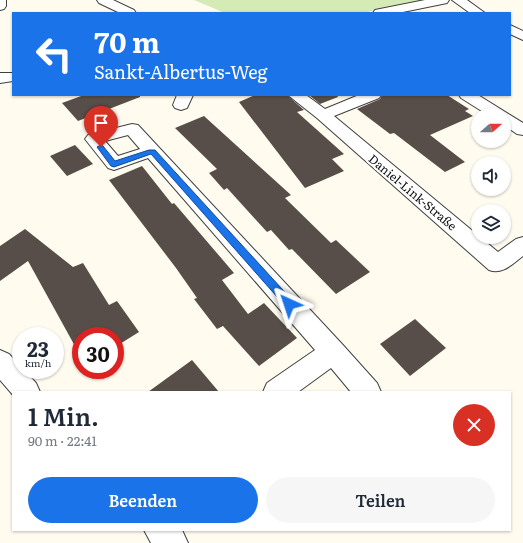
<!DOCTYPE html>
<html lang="de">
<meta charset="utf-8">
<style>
body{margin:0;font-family:Literata,serif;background:#f6f6f7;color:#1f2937;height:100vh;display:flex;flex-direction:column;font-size:15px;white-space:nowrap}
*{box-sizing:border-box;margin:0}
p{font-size:13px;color:#747a83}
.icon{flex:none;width:22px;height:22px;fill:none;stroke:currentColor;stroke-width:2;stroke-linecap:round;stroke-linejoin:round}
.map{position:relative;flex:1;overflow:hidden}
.side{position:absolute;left:12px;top:391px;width:499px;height:140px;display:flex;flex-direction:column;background:#fff;border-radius:0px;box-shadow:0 1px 3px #0004}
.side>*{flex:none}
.hud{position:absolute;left:12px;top:12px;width:499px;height:84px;border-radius:0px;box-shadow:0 1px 3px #0004;background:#1a73e8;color:#fff;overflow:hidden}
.needle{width:26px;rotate:69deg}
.tools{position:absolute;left:471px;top:108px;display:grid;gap:8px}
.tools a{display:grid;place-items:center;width:40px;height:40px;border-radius:50%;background:#fff;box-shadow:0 1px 3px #0004;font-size:20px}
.speed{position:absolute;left:12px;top:327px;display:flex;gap:8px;font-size:20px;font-weight:700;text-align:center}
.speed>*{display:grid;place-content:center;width:52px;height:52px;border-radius:50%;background:#fff;box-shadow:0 1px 3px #0004;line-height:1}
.speed small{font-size:10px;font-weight:400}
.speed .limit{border:6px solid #d22;background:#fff;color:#111}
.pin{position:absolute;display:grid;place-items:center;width:34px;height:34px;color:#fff;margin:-41px -17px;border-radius:50% 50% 50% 0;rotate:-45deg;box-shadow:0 0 4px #0007}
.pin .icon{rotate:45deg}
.me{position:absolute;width:44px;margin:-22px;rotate:318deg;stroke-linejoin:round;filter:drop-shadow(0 0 3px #0008)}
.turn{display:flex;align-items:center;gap:14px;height:84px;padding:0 16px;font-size:18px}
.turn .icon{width:52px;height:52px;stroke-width:2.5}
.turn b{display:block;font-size:28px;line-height:34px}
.round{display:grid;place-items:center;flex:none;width:42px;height:42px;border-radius:21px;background:#f6f6f7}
.summary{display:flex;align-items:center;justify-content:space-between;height:68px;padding:0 16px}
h1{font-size:24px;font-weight:600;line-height:30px}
.cta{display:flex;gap:8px;margin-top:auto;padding:8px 16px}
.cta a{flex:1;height:46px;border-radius:24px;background:#1a73e8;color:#fff;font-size:16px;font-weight:600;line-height:46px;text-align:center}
.cta a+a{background:#f6f6f7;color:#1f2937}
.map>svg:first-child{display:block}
</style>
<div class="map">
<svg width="523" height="543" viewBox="0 0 523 543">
<rect width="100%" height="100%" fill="#fffbee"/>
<polygon fill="#d5ebb6" points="194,0 426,0 362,13 225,13"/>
<g fill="#574e49">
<polygon points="84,95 140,95 140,97 78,121 62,103"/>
<polygon points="255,95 287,95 304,110 297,112 344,154 332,159 344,171 305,188 239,102"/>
<polygon points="309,95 337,95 338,97 320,104"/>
<polygon points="382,95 447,95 469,109 465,111 473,116 430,135 465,162 445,172 394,133 390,134 357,109 380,99"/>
<polygon points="204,116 291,195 285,198 331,243 336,240 370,272 336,294 292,249 289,250 271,230 267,232 227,188 224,190 209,173 217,169 175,128"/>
<polygon points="75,145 93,164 67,176 50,156"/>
<polygon points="142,166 172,204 174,203 234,273 222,280 248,314 264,303 297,338 259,366 223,326 217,329 194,299 197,298 176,268 109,180"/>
<polygon points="25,229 73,267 83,263 109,305 117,301 139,332 115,347 115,336 81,336 81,357 28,261 0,281 0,246"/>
<polygon points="415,319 446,348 410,376 380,344"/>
<polygon points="192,360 219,392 148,392"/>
</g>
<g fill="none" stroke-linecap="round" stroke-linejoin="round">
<defs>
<g id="street">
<polygon points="0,0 6,0 6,6 4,9 0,10"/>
<polygon points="97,0 113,0 134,10 136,13 120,13 99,3"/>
<polygon points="425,0 449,0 447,3 398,13 373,13 375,10"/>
<polygon points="452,0 467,0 485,13 470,13"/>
<polygon points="510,25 523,31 523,40 510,34"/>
<polygon points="0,73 13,73 13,81 0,83"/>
<polygon points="177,95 193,95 187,108 181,110 175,108 173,105"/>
<path d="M 288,95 L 306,95 L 325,109 L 359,95 L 381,95 L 379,98 L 334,116 L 498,252 L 516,239 L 523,237 L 523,256 C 512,264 503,275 489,270 L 317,118 Z"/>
<polygon points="459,95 478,95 523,123 523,135 517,134 504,125 504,115 488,115 461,98"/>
<path d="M 132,124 L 138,125 L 342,344 L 377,383 L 381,392 L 351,392 L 331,368 L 298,392 L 263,392 L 267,383 L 315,350 L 148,158 L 114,170 L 108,168 L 85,139 L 88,135 ZM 128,135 L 140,149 L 118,156 L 105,141 Z"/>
<polygon points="0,350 9,354 21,367 21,370 24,370 36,383 40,392 13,392 13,395 0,380"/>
<polygon points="144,530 182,530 188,543 151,543"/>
</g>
</defs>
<use href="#street" stroke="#404040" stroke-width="2"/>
<use href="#street" fill="#fff" fill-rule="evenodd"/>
</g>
<polygon fill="#1a73e8" stroke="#114b97" points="101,145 103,146 115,161 149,150 155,150 293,301 294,304 293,307 286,307 151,154 114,167 111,166 97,147"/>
<g text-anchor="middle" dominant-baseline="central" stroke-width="4" stroke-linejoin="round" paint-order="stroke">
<g font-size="12" fill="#0d0d0d" stroke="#fff">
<text transform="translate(413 192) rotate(40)">Daniel-Link-Straße</text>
</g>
</g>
</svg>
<div class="tools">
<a><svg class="needle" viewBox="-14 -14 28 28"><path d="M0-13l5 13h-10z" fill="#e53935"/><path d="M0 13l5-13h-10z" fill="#747a83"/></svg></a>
<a><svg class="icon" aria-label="sound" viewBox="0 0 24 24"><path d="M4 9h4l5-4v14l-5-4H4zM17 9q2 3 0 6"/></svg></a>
<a><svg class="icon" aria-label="layers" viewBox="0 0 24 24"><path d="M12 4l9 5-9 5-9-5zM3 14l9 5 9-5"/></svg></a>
</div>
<div class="speed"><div>23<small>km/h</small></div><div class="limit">30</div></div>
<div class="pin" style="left:101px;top:147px;background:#d93025"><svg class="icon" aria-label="arrive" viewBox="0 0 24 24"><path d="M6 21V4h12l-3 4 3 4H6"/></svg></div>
<svg class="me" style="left:289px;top:304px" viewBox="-20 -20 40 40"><path d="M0-17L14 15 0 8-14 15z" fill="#1a73e8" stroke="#fff" stroke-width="4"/></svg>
<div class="hud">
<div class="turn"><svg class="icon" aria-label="left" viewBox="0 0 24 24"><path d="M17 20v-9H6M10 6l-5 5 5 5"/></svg><div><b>70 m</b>Sankt-Albertus-Weg</div></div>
</div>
<section class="side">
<div class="summary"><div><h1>1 Min.</h1><p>90 m · 22:41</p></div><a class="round" style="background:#d93025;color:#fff"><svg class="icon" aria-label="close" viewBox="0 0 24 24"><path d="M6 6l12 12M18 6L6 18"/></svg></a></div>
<div class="cta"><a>Beenden</a><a>Teilen</a></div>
</section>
</div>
